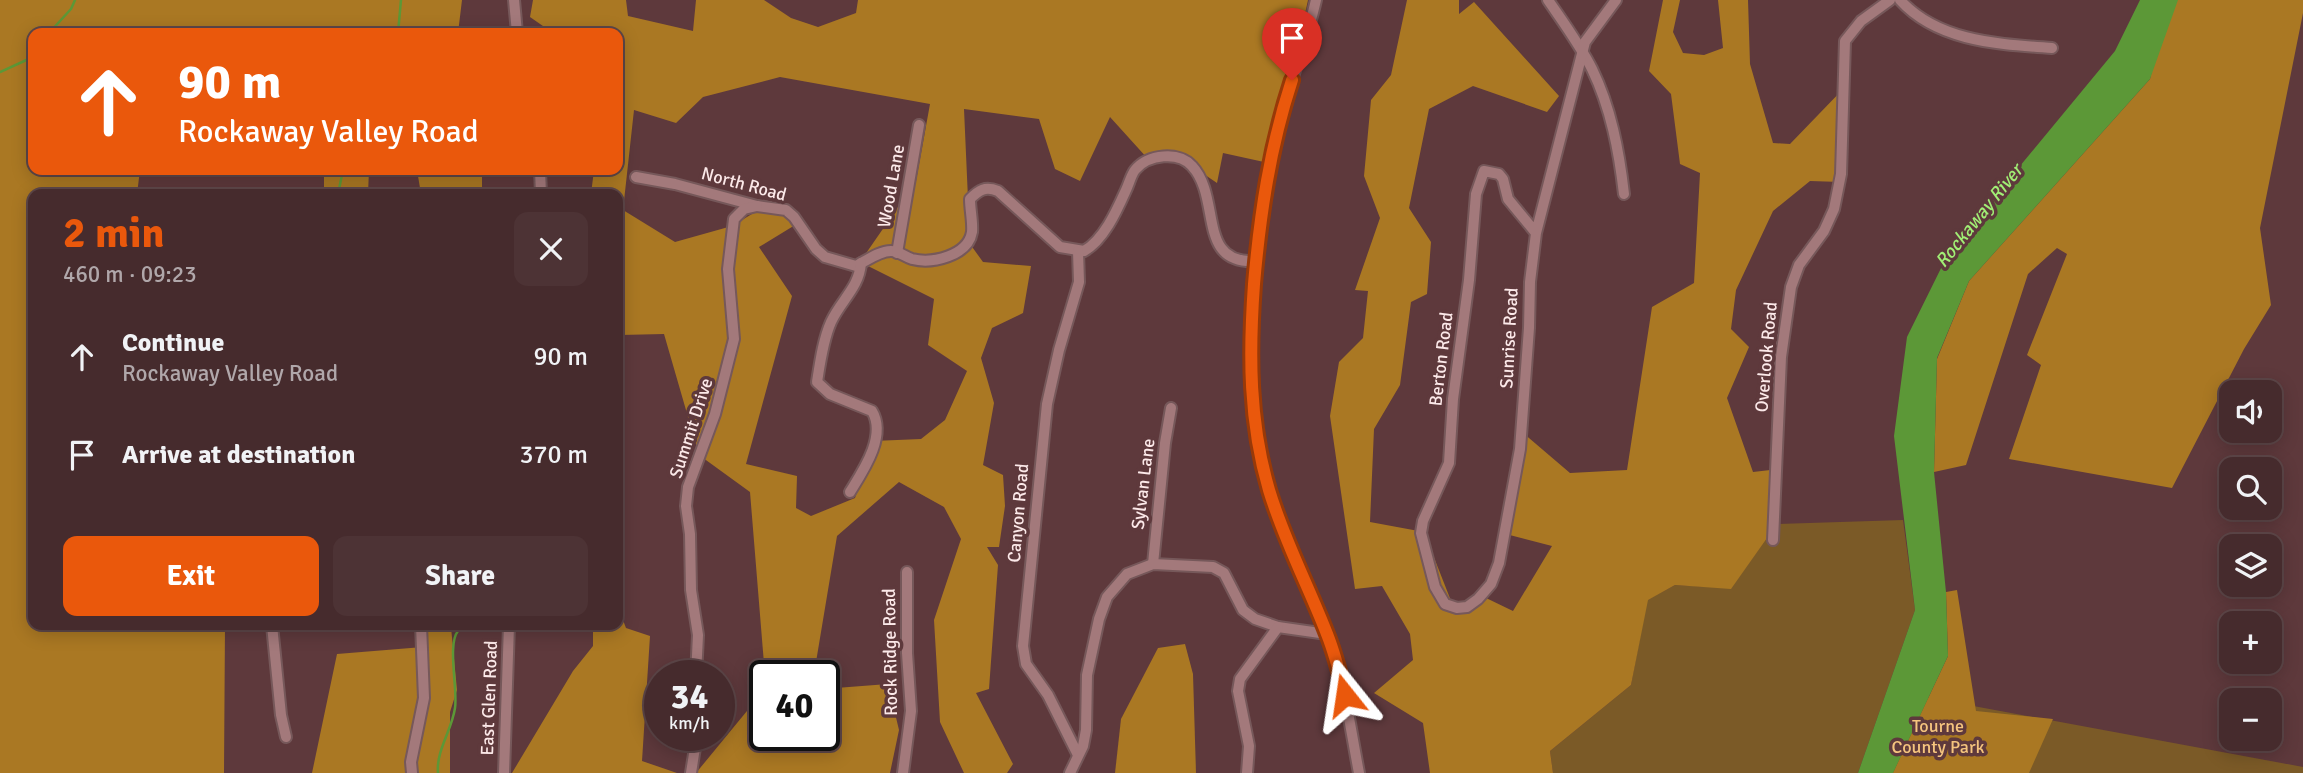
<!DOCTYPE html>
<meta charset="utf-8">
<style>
body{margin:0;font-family:Signika,sans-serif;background:#4d3335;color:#f1f3f6;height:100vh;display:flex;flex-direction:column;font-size:26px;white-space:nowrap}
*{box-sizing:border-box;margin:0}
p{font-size:23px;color:#b0a7aa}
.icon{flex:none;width:38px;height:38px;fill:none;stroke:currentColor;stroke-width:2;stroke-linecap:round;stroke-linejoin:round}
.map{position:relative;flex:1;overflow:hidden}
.drawer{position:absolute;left:28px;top:189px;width:595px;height:441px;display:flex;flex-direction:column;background:#462b2d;border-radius:14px;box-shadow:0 4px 18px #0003,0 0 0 2px #5e4749}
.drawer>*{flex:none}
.hud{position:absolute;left:28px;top:28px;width:595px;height:147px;border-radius:14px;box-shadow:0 4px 18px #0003,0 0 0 2px #5e4749;background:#ea580c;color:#fff;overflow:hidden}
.buttons{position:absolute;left:2219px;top:380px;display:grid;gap:14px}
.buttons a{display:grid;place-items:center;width:63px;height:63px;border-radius:14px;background:#462b2d;box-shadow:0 4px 18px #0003,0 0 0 2px #5e4749;font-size:35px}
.speed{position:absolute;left:644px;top:660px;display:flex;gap:14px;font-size:35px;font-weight:700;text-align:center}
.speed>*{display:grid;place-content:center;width:91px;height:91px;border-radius:50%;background:#462b2d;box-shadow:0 4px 18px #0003,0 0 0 2px #5e4749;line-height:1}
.speed small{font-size:18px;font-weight:400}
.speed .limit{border:4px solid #111;border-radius:10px;background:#fff;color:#111}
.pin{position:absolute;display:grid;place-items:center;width:60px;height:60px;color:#fff;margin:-72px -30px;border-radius:50% 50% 50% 0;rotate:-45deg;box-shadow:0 0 7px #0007}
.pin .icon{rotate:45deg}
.me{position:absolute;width:77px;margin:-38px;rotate:345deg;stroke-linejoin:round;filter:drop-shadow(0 0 5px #0008)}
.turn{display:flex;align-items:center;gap:24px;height:147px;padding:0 35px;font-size:32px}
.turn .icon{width:91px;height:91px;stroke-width:2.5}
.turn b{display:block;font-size:49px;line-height:60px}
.round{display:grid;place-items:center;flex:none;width:74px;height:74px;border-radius:14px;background:#4d3335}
.overview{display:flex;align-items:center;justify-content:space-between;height:119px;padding:0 35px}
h1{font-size:42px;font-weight:700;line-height:52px;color:#ea580c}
.button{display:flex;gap:14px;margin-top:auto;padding:14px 35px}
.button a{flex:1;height:80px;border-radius:14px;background:#ea580c;color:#fff;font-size:28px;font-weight:700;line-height:80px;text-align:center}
.button a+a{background:#4d3335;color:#f1f3f6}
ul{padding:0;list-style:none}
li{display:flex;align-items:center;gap:21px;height:98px;padding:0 35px}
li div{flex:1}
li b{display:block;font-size:26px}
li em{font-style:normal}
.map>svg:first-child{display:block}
</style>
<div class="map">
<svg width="2303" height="773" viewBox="0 0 2303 773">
<rect width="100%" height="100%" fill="#5e393c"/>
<g fill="#7b5a27">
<polygon points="1903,520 1915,610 1858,773 1553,773 1550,751 1631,685 1647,600 1675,585 1731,588 1777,524"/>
<polygon points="1914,695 2303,767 2303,773 1881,773"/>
</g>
<g fill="#aa7823" fill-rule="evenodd">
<polygon points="0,0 462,0 458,33 33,33 33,170 140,170 137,194 33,194 33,625 225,625 224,773 0,773"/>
<path d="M 533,0 L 626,0 L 628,16 L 693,31 L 696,0 L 764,0 L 791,18 L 818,27 L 856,13 L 858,0 L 1308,0 L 1273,164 L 1223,153 L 1217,183 L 1177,156 L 1148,159 L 1110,117 L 1080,181 L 1055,169 L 1039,119 L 964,109 L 970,244 L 983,262 L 1031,266 L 1023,313 L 992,328 L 981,358 L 994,403 L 983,465 L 1003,475 L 1005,506 L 999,547 L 987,547 L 998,565 L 989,689 L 976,693 L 1013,764 L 1007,773 L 964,773 L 940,722 L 934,620 L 961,539 L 944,507 L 899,482 L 837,536 L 815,668 L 822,675 L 765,676 L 750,492 L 699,455 L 664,334 L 620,335 L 618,344 L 618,194 L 591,194 L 594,170 L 618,170 L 618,33 L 553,33 L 530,17 ZM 780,77 L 930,104 L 916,181 L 860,262 L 934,299 L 928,345 L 967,371 L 945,420 L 921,439 L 873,441 L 855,498 L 811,516 L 796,508 L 797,476 L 746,464 L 792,296 L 759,247 L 800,222 L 767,205 L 732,226 L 675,242 L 623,210 L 634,110 L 676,123 L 703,97 Z"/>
<polygon points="1407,0 1459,0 1459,14 1474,2 1559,96 1547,112 1473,86 1429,109 1409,208 1431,242 1427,294 1411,302 1400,385 1374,429 1370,522 1424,532 1455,611 1484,597 1513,611 1552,546 1502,533 1522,432 1570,473 1627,470 1652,307 1694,283 1700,173 1680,164 1671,94 1649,71 1663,0 1680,0 1673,32 1683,53 1704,55 1723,48 1718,0 1748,0 1750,64 1773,143 1790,144 1846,86 1841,182 1810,181 1773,211 1736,290 1731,329 1749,347 1727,398 1753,472 1779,469 1777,524 1731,589 1675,585 1648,600 1631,685 1550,751 1553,773 1430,773 1423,723 1374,693 1413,660 1410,634 1382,586 1355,589 1330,416 1339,362 1363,338 1368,291 1355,290 1380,218 1364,176 1371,100 1391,75"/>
<polygon points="2168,0 2303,0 2303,13 2260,228 2271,305 2244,349 2172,488 2009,459 2041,365 2027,355 2067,254 2057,248 2028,274 1966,465 1934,472 1937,359 1969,281 2150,79"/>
<polygon points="324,170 369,170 368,194 324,194"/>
<polygon points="417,170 482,170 482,194 421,194"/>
<polygon points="618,422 624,426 618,535"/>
<polygon points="1957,590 1976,711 2053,719 2029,773 1893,773 1948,656 1946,592"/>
<polygon points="618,607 626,628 650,636 642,761 677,773 512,773 573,671 593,646 593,625 618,625"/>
<polygon points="451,627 457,690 450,712 450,773 312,773 337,654 423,647 422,629"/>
<polygon points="1185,644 1193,674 1196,773 1115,773 1121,719 1158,648"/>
<polygon points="824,677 836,688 888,684 899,730 890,773 696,773 765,689 765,735 824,735"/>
</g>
<polygon fill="#5c9837" points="2140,0 2178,0 2150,79 1969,281 1937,358 1934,472 1946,592 1948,656 1893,773 1858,773 1915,610 1894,436 1907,337 1949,252 2115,51"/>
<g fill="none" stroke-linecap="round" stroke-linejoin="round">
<g stroke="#5c9837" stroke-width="2.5">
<polyline points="49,33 71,9 75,0"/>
<polyline points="398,33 401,0"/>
<polyline points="0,72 33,57"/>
<polyline points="338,194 343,170"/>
<path d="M 438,773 C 436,750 452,730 455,708 C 458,690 447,644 458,631 C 461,629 464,627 467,625"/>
</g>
<defs>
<g id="minor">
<polyline points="514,0 517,33"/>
<path d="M 1316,0 C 1306,45 1287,88 1276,132 C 1264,182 1258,233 1254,285 C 1250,341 1248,398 1259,454 C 1273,518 1304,574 1327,633 C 1344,678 1350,726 1359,773"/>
<path d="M 1548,0 C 1563,22 1580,45 1592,69 C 1611,108 1619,151 1624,194"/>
<path d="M 1900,0 C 1938,42 1999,44 2052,48"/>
<polyline points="540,170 541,194"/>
<path d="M 636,177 L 675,184 L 757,206 L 786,210 L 794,217 L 816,249 L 825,257 L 856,266 C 866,261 879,251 891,251 C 899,251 905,257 912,259 C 932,264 968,256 972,232 C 973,222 970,210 970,199 C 979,190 985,186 998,191 L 1060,247 L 1084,251 C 1104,240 1117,210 1126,190 C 1129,184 1131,175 1135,170 C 1148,154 1179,151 1192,166 C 1222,198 1196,265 1256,261"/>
<polyline points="1536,233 1508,199 1503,179 1499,174 1484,171 1476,194 1469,280 1453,399 1449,463 1423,521 1421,533 1435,587 1445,604 1457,608 1467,607 1478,599 1491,584 1499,563 1520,449 1529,328 1530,282 1536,233 1585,42 1616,0"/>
<polyline points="897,253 919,125"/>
<path d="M 850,492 C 863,471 887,436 872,411 L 830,394 L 817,382 C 820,363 823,340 831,322 C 841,300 859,288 861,263"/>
<polyline points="1773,540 1781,357 1791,287 1799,265 1824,231 1834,209 1841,174 1845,41 1861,21 1890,0"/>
<polyline points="1153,564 1165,443 1171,408"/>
<polyline points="272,625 281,715 286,737"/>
<polyline points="696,676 698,635 691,590 690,534 686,506 688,487 715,414 734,339 728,269 734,219 744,209 757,206"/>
<polyline points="1078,755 1048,695 1026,664 1023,646 1047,404 1059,350 1079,282 1078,251"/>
<polyline points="412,773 411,762 424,698 421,625"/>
<polyline points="504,773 509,625"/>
<polyline points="691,773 697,735"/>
<polyline points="903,773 911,711 907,653 907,572"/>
<polyline points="1070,773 1083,746 1086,730 1087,675 1099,619 1107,597 1127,574 1153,564 1213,567 1224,573 1243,610 1255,619 1278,627 1327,634"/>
<polyline points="1247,773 1249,746 1238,691 1240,679 1278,627"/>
</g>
</defs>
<use href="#minor" stroke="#76585a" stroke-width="14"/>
<use href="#minor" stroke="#a3797b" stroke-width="10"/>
</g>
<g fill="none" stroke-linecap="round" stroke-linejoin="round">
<defs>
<path id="route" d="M 1292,80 C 1270,147 1260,214 1254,284 C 1249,354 1249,422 1269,490 C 1284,540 1308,585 1327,634 C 1335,654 1340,674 1345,695"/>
</defs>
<use href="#route" stroke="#983908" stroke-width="18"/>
<use href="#route" stroke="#ea580c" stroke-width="12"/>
</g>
<g text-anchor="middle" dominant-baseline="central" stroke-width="7" stroke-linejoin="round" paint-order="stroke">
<g font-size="18" fill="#fce9e9" stroke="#5e393c">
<text transform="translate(744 184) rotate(15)">North Road</text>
<text transform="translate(891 186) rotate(-80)">Wood Lane</text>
<text transform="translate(1509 338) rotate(-87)">Sunrise Road</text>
<text transform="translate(1766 357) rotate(-85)">Overlook Road</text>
<text transform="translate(1441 359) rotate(-83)">Berton Road</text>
<text transform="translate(691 428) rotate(-72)">Summit Drive</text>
<text transform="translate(1143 484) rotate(-83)">Sylvan Lane</text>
<text transform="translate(1018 513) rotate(-85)">Canyon Road</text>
<text transform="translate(890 652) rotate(-91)">Rock Ridge Road</text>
<text transform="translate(489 698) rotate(-88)">East Glen Road</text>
</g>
<g font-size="18" fill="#f5c47e" stroke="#5e393c">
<text x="1938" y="726">Tourne<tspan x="1938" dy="21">County Park</tspan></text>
</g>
<g font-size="19" font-style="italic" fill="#a1ef75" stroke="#5e393c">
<text transform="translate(1979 216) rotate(-51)">Rockaway River</text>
</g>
</g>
</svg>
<div class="buttons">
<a><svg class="icon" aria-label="sound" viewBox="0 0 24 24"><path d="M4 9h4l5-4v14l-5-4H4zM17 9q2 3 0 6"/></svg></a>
<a><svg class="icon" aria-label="search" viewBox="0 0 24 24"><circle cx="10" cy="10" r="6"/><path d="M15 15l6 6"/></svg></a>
<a><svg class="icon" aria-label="layers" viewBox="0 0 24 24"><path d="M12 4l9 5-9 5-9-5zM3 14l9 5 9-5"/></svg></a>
<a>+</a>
<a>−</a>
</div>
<div class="speed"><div>34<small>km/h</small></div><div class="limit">40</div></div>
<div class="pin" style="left:1292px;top:80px;background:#d93025"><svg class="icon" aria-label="arrive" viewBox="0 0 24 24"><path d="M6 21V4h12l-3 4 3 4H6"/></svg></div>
<svg class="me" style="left:1345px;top:695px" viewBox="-20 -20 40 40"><path d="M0-17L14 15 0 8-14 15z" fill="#ea580c" stroke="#fff" stroke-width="4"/></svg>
<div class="hud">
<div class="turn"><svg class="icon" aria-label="ahead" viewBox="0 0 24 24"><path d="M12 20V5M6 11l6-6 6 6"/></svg><div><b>90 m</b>Rockaway Valley Road</div></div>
</div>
<section class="drawer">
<div class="overview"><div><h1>2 min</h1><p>460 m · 09:23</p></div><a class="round"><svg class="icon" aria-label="close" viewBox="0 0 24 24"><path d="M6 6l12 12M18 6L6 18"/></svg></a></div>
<ul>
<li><svg class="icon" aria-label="ahead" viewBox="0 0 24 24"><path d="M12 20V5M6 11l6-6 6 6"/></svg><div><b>Continue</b><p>Rockaway Valley Road</p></div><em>90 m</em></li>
<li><svg class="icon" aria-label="arrive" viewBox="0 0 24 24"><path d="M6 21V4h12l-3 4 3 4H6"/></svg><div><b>Arrive at destination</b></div><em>370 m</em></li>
</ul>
<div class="button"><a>Exit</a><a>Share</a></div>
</section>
</div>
